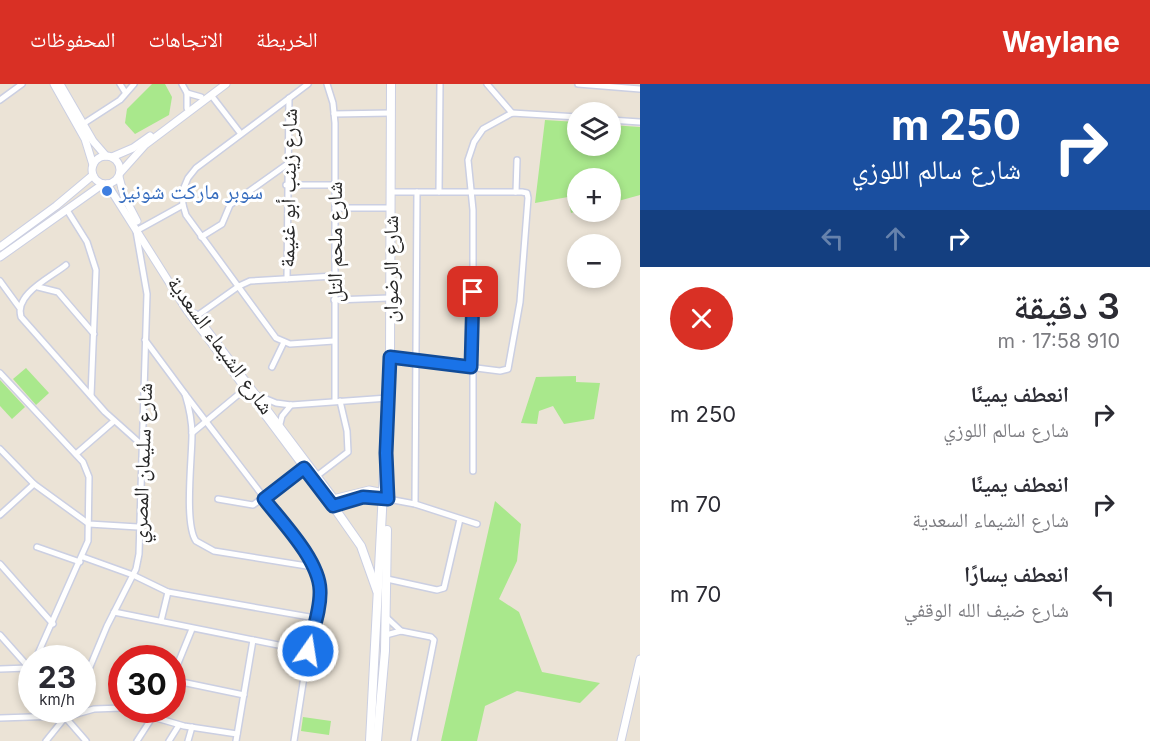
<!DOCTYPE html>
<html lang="ar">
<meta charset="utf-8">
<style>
body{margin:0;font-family:Inter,"Noto Naskh Arabic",sans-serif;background:#f2f2f3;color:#2b2b33;direction:rtl;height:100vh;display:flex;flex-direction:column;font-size:22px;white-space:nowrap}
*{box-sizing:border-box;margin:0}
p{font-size:20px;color:#7c7c81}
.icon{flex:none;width:33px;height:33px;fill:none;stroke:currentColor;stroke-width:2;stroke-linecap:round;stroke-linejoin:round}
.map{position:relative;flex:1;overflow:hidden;direction:ltr}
.details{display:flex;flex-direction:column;background:#fff;width:510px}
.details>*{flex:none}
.hud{background:#1a4fa0;color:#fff;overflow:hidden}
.tools{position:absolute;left:567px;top:18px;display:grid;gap:12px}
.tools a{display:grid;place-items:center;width:54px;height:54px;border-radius:50%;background:#fff;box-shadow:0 3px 9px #0003;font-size:30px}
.speed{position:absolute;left:18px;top:561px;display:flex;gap:12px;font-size:30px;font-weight:700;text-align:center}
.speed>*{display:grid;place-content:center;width:78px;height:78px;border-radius:50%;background:#fff;box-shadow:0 3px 9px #0003;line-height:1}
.speed small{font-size:15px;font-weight:400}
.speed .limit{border:9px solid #d22;background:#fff;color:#111}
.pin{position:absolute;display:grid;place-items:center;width:51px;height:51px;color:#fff;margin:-26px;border-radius:12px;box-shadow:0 3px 9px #0006}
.me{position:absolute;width:66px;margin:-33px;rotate:13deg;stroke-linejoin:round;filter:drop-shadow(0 0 4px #0008)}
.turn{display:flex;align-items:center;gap:21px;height:126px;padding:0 30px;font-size:27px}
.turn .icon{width:78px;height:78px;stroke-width:2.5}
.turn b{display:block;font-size:42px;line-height:51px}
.lanes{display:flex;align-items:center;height:57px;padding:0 30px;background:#0003;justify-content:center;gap:30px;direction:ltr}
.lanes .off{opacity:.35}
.round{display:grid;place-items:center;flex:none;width:63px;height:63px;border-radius:32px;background:#f2f2f3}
.head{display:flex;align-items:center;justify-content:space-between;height:102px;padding:0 30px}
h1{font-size:36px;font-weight:600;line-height:45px}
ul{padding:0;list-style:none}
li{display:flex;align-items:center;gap:18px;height:90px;padding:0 30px}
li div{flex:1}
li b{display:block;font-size:22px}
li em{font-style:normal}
header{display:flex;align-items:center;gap:36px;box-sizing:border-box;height:84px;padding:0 30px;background:#d93025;color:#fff}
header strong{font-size:28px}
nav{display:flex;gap:33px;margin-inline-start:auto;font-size:21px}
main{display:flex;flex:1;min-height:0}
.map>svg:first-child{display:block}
</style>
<header>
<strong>Waylane</strong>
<nav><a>الخريطة</a><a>الاتجاهات</a><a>المحفوظات</a></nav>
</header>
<main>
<section class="details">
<div class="hud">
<div class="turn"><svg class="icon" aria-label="right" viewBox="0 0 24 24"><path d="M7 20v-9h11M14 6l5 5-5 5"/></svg><div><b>250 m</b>شارع سالم اللوزي</div></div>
<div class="lanes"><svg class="icon off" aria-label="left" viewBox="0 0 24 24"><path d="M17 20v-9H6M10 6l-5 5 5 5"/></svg><svg class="icon off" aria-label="ahead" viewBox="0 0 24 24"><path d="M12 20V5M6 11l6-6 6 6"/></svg><svg class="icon" aria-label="right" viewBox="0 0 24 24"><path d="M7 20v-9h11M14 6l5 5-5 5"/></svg></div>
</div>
<div class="head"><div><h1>3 دقيقة</h1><p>910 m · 17:58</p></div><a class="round" style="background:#d93025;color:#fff"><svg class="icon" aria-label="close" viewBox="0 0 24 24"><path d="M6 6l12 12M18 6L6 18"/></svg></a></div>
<ul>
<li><svg class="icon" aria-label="right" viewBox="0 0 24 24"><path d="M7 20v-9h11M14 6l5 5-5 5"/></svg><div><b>انعطف يمينًا</b><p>شارع سالم اللوزي</p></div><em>250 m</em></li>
<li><svg class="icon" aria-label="right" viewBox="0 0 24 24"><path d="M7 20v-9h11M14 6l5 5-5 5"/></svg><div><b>انعطف يمينًا</b><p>شارع الشيماء السعدية</p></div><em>70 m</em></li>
<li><svg class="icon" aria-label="left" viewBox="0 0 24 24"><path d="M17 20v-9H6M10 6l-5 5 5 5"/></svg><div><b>انعطف يسارًا</b><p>شارع ضيف الله الوقفي</p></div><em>70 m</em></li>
</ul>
</section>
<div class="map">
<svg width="640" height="657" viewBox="0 0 640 657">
<rect width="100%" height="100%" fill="#ebe3d6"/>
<g fill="#a9e88c">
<polygon points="152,0 165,0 172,13 169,31 135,50 125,39 127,25"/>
<polygon points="545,36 577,38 578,62 610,62 611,41 640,43 640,111 611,119 610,94 578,94 577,127 571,129 568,113 535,119"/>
<polygon points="26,284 49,309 36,321 13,295"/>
<polygon points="576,292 576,298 600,299 594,335 564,340 553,322 539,327 537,340 521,339 536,293"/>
<polygon points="0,296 25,323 12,335 0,322"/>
<polygon points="495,417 521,440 517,477 499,515 519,528 542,588 600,599 580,619 517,607 485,622 477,657 441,657"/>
<polygon points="303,633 331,637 329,651 301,647"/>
</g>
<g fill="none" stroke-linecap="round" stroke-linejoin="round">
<defs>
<g id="minor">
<polyline points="120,0 125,8"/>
<polyline points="182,0 187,9 187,24"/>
<polyline points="308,0 196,84 188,94 182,108 183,121 186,131 276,254 290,260 334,257"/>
<polyline points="327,0 333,19 335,39 335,317"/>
<polyline points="487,0 512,29"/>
<polyline points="578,0 640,5"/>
<polyline points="187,9 201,13"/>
<polyline points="211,11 241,50"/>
<polyline points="0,16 22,0"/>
<polyline points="334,30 391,29"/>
<polyline points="610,36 640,38"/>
<polyline points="83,40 120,16 134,0"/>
<polyline points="286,101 335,101"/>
<polyline points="390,108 522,108 527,109 528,114 520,218 508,285 500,287 390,273"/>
<polyline points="439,108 440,0"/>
<polyline points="516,108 517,76"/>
<polyline points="335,124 390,124"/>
<polyline points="67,126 87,158 96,186 91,312"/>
<polyline points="201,153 222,140 230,121 286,81"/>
<path d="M 66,181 C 50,194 14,210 21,233 L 105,328 L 142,361"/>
<polyline points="287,195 289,14"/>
<polyline points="0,197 19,223"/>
<polyline points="38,203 58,208 94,250"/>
<polyline points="334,216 389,214"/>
<polyline points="194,234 239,202 250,197 334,192"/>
<path d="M 145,256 L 185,310 C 189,323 192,337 192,351 C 192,374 184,440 196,457 L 214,467 L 313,483"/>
<polyline points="272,283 284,258"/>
<polyline points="0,289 83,378 89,393 88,457 36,574"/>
<polyline points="185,310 298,458 320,499 320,515 308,567 294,657"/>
<polyline points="259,312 276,319 291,321 388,314"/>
<polyline points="280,340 282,332 291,321"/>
<polyline points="192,349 245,305"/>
<polyline points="0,365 34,400 89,440 138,443"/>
<polyline points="76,370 114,337"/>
<polyline points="473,387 473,126 468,76 474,58 483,45 512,29 578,33"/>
<polyline points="318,391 348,368 347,347 340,317"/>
<polyline points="218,415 253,421 304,384"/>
<polyline points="388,415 415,420 477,440"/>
<polyline points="415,420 417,108"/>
<polyline points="0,431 34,400"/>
<polyline points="37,463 80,478"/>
<polyline points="83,473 133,491 168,508 315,534"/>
<polyline points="0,480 53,540"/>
<polyline points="387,495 437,506 444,504 460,435"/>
<polyline points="114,528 308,567"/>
<polyline points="386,533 401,547"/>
<polyline points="161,537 168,508"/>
<polyline points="0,551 32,587"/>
<polyline points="386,551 401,547 431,553 434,556 414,657"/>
<polyline points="0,585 28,584"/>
<polyline points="172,594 192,545"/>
<polyline points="172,596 244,611"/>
<polyline points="82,602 107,542 136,485 139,470 147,210 136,147 183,121"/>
<polyline points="59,626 86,657"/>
<polyline points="129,626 184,642 237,650"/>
<polyline points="66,633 94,625 122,624"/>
<polyline points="0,634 59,632"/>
<polyline points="46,657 71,626"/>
<polyline points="137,657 157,626"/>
<polyline points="169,657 179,641"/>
<polyline points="188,657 192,643"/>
<polyline points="236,657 253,556"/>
</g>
<g id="tertiary">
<polyline points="54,0 85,55 93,81"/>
<polyline points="60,0 93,57 106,72"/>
<circle cx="106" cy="86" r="14"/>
<polyline points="112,73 133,64 150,52"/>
<polyline points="120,89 145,61 226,0"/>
<polyline points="119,93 124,112 137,137"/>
<polyline points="107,100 186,225 333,422 363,413 388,415"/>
<polyline points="0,163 56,122 93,91"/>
<polyline points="0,173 103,100"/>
<polyline points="195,230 338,420"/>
<polyline points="333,415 369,406 389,410"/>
<polyline points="621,657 640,575"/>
</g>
<g id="secondary">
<polyline points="333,422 361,462 377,507"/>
<polyline points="370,657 390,273 391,0"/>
<polyline points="377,657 385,567 387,446"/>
</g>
</defs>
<use href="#minor" stroke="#cbcfe2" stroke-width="8"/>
<use href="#tertiary" stroke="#cbcfe2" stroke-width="9"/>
<use href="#secondary" stroke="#cbcfe2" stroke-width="10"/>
<use href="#minor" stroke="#fff" stroke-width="5"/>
<use href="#tertiary" stroke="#fff" stroke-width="7"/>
<use href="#secondary" stroke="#fff" stroke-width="8"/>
</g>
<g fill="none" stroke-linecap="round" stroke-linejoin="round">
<defs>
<path id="route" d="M 308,567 C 312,548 321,526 320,506 C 319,476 282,438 264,415 L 304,384 L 333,422 L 363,413 L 388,415 L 386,369 L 390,273 L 471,283 L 473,208"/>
</defs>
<use href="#route" stroke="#114b97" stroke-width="15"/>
<use href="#route" stroke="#1a73e8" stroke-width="10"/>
</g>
<circle fill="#3f7fe0" stroke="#fff" stroke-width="2" cx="107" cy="107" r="6"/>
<g text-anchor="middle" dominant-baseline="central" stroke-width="6" stroke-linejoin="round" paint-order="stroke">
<g font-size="21" fill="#272727" stroke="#fff">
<text transform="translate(288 104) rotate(-89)">شارع زينب أبو غنيمة</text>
<text transform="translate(334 158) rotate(-90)">شارع ملحم التل</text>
<text transform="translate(390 185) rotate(-90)">شارع الرضوان</text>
<text transform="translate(221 261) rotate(54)">شارع الشيماء السعدية</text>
<text transform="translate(142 379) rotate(-88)">شارع سليمان المصري</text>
</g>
<g font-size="21" fill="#366cbe" stroke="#fff" text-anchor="start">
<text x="119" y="107">سوبر ماركت شونيز</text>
</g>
</g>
</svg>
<div class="tools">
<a><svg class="icon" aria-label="layers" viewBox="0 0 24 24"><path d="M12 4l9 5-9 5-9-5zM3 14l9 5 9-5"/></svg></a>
<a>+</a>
<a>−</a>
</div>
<div class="speed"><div>23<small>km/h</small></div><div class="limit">30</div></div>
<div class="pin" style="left:473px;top:208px;background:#d93025"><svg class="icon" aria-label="arrive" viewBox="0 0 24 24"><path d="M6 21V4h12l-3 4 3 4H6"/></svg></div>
<svg class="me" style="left:308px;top:567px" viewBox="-20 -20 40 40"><circle r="17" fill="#1a73e8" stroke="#fff" stroke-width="3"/><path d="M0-11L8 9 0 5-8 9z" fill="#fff"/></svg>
</div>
</main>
